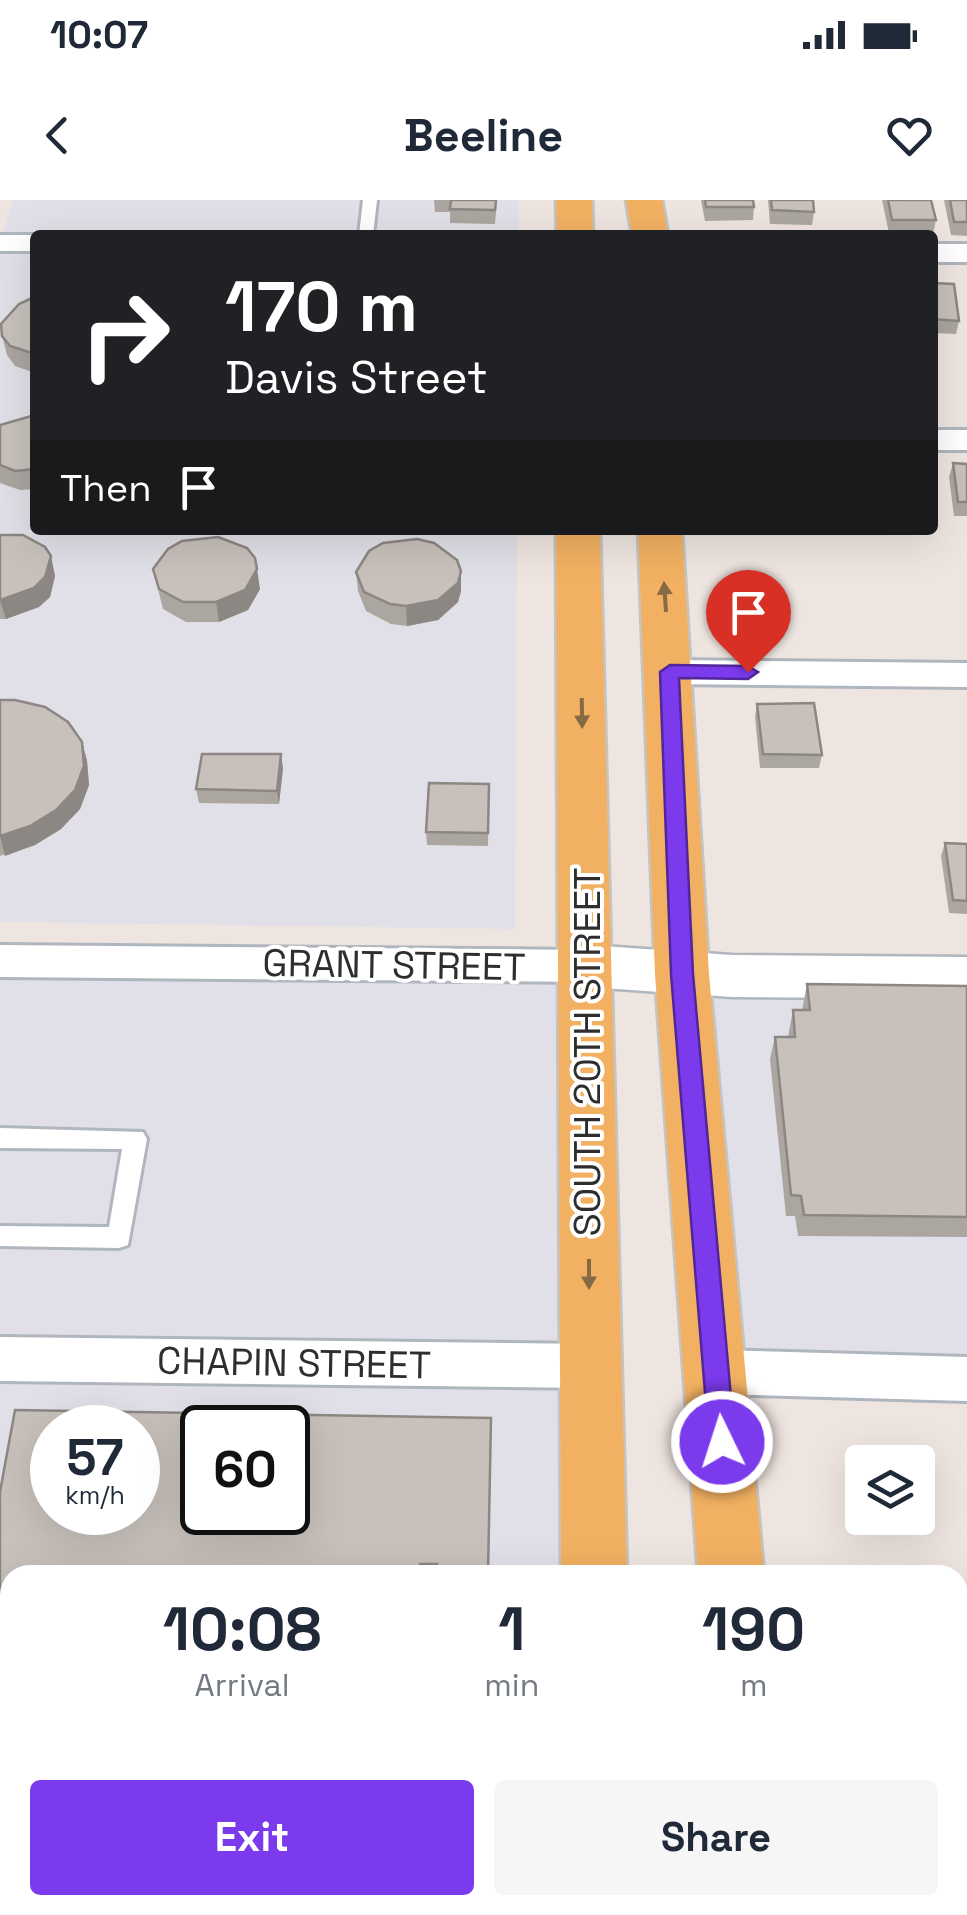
<!DOCTYPE html>
<style>
body{margin:0;font-family:"Space Grotesk",sans-serif;background:#f6f6f7;color:#1f2937;height:100vh;display:flex;flex-direction:column;font-size:38px;white-space:nowrap}
*{box-sizing:border-box;margin:0}
p{font-size:32px;color:#747a83}
.icon{flex:none;width:55px;height:55px;fill:none;stroke:currentColor;stroke-width:2;stroke-linecap:round;stroke-linejoin:round}
.map{position:relative;flex:1;overflow:hidden}
.side{position:absolute;left:0px;top:1365px;width:968px;height:350px;display:flex;flex-direction:column;background:#fff;border-radius:30px 30px 0 0;box-shadow:0 10px 40px #0002}
.side>*{flex:none}
.guide{position:absolute;left:30px;top:30px;width:908px;height:305px;border-radius:10px;box-shadow:0 10px 40px #0002;background:#202124;color:#fff;overflow:hidden}
.buttons{position:absolute;left:845px;top:1245px;display:grid;gap:20px}
.buttons a{display:grid;place-items:center;width:90px;height:90px;border-radius:10px;background:#fff;box-shadow:0 10px 40px #0002;font-size:50px}
.speed{position:absolute;left:30px;top:1205px;display:flex;gap:20px;font-size:50px;font-weight:700;text-align:center}
.speed>*{display:grid;place-content:center;width:130px;height:130px;border-radius:50%;background:#fff;box-shadow:0 10px 40px #0002;line-height:1}
.speed small{font-size:25px;font-weight:400}
.speed .limit{border:5px solid #111;border-radius:15px;background:#fff;color:#111}
.pin{position:absolute;display:grid;place-items:center;width:85px;height:85px;color:#fff;margin:-102px -42px;border-radius:50% 50% 50% 0;rotate:-45deg;box-shadow:0 0 10px #0007}
.pin .icon{rotate:45deg}
.me{position:absolute;width:110px;margin:-55px;rotate:356deg;stroke-linejoin:round;filter:drop-shadow(0 0 8px #0008)}
.turn{display:flex;align-items:center;gap:35px;height:210px;padding:0 30px;font-size:45px}
.turn .icon{width:130px;height:130px;stroke-width:2.5}
.turn b{display:block;font-size:70px;line-height:85px}
.then{display:flex;align-items:center;height:95px;padding:0 30px;background:#0003;gap:20px;font-size:38px}
.eta{display:flex;justify-content:space-evenly;align-items:center;height:170px;text-align:center}
.eta b{font-size:60px;font-weight:800;line-height:70px}
.primary-button{display:flex;gap:20px;margin-top:auto;padding:20px 30px}
.primary-button a{flex:1;height:115px;border-radius:10px;background:#7c3aed;color:#fff;font-size:40px;font-weight:800;line-height:115px;text-align:center}
.primary-button a+a{background:#f6f6f7;color:#1f2937}
.status{display:flex;justify-content:space-between;align-items:center;height:70px;padding:0 50px;background:#fff;direction:ltr}
.status svg{height:28px;fill:currentColor}
header{display:flex;justify-content:space-between;align-items:center;height:130px;padding:0 30px;background:#fff;font-size:45px;font-weight:800}
.map>svg:first-child{display:block}
</style>
<div class="status"><b>10:07</b><svg viewBox="0 0 49 12"><path d="M0 12V9h3v3zM5 12V6h3v6zM10 12V3h3v9zM15 12V0h3v12zM26 1h20v11H26zM47 4h2v5h-2z"/></svg></div>
<header><svg class="icon" aria-label="back" viewBox="0 0 24 24"><path d="M15 5l-7 7 7 7"/></svg>Beeline<svg class="icon" aria-label="heart" viewBox="0 0 24 24"><path d="M12 20l-8-8c-3-5 5-10 8-4 3-6 11-1 8 4z"/></svg></header>
<div class="map">
<svg width="967" height="1715" viewBox="0 0 967 1715">
<rect width="100%" height="100%" fill="#efe5e0"/>
<g fill="#e1e0e8" fill-rule="evenodd">
<polygon points="13,0 519,0 519,35 35,35 35,330 517,330 515,729 0,722 0,39"/>
<path d="M 0,766 L 582,769 L 588,1375 L 10,1375 L 10,1705 L 600,1705 L 600,1715 L 0,1715 ZM 52,1228 L 138,1228 L 138,1312 L 52,1312 ZM 202,1228 L 288,1228 L 288,1312 L 202,1312 Z"/>
<polygon points="967,777 967,1168 708,1155 685,780"/>
</g>
<g fill="none" stroke-linecap="round" stroke-linejoin="round">
<defs>
<g id="lane">
<polygon points="363,0 377,0 373,35 359,35"/>
<polygon points="0,928 143,932 147,939 128,1045 119,1048 0,1046 0,1026 109,1027 122,949 0,948"/>
<polygon points="958,1418 967,1419 967,1447 958,1446"/>
</g>
<g id="street">
<polygon points="0,35 37,35 35,51 0,51"/>
<rect x="932" y="44" width="35" height="18"/>
<rect x="932" y="230" width="35" height="20"/>
<polygon points="670,460 967,463 967,487 670,484 657,481 652,472 657,463"/>
<polygon points="0,745 588,750 602,755 608,766 602,777 588,782 0,777"/>
<polygon points="0,1137 589,1144 606,1151 613,1166 606,1181 589,1188 0,1181"/>
<polygon points="716,1150 967,1157 967,1201 716,1194 699,1187 692,1172 699,1157"/>
</g>
<polygon id="secondary" points="588,745 732,755 967,757 967,799 732,797 588,787 569,781 562,766 569,751"/>
<g id="primary">
<polygon points="556,0 592,0 593,35 557,35"/>
<polygon points="626,0 662,0 668,35 632,35"/>
<polygon points="556,330 600,330 627,1375 561,1375"/>
<polygon points="638,330 682,330 709,774 764,1375 698,1375 655,774"/>
<polygon points="566,1705 640,1705 641,1715 567,1715"/>
<rect x="719" y="1705" width="74" height="10"/>
</g>
</defs>
<use href="#lane" stroke="#b0b6be" stroke-width="6"/>
<use href="#street" stroke="#b0b6be" stroke-width="6"/>
<use href="#secondary" stroke="#b0b6be" stroke-width="5"/>
<use href="#primary" stroke="#c4c4c4" stroke-width="5"/>
<use href="#lane" fill="#fff" fill-rule="evenodd"/>
<use href="#street" fill="#fff" fill-rule="evenodd"/>
<use href="#secondary" fill="#fff" fill-rule="evenodd"/>
<use href="#primary" fill="#f2b162" fill-rule="evenodd"/>
</g>
<g fill="#aca6a1" fill-rule="evenodd">
<polygon points="434,0 497,0 495,24 450,23 450,12 435,12"/>
<polygon points="701,0 753,0 754,7 753,20 705,21"/>
<polygon points="768,0 813,0 814,12 812,25 770,24"/>
<polygon points="882,0 931,0 936,20 933,34 889,33"/>
<polygon points="944,0 967,0 967,36 951,35"/>
<polygon points="932,83 959,121 956,134 932,133"/>
<polygon points="35,97 35,173 15,166 7,155 2,136"/>
<polygon points="35,215 35,289 20,290 0,283 0,225"/>
<polygon points="953,263 967,264 967,316 954,316 949,277"/>
<polygon points="0,335 55,376 50,397 39,407 6,419 0,419"/>
<polygon points="153,369 260,389 248,410 219,422 186,422 163,409"/>
<polygon points="356,372 461,391 458,402 438,420 407,426 391,424 366,411 358,391"/>
<polygon points="0,500 82,542 87,561 89,585 80,609 61,629 35,645 0,656"/>
<polygon points="757,504 822,555 819,568 760,568 755,517"/>
<polygon points="283,568 279,604 199,603 196,589"/>
<polygon points="489,584 488,646 427,645 426,632"/>
<polygon points="945,643 967,644 967,714 949,713 941,656"/>
<polygon points="807,784 967,786 967,1037 798,1036 795,1016 786,1016 770,859 775,837 788,837 793,810 802,810"/>
<path d="M 15,1210 L 491,1218 L 488,1374 L 506,1375 L 10,1375 L 10,1705 L 409,1705 L 408,1715 L 0,1715 L 0,1292 ZM 52,1228 L 138,1228 L 138,1312 L 52,1312 ZM 202,1228 L 288,1228 L 288,1312 L 202,1312 Z"/>
</g>
<g fill="#8c8783">
<polygon points="51,356 55,376 50,397 39,407 6,419 0,400"/>
<polygon points="257,369 260,389 248,410 219,422 216,402"/>
<polygon points="461,371 461,391 458,402 438,420 407,426 406,406"/>
<polygon points="82,542 87,561 89,585 80,609 61,629 35,645 5,656 0,636"/>
<polygon points="281,554 283,568 279,604 277,591"/>
</g>
<g fill="#c8c1bb" stroke="#8c8783" stroke-width="2.5" fill-rule="evenodd">
<polygon points="451,0 496,0 495,10 450,9"/>
<polygon points="705,0 753,0 754,7 706,7"/>
<polygon points="771,0 813,0 814,12 772,10"/>
<polygon points="888,0 931,0 936,20 892,20"/>
<polygon points="950,0 967,0 967,22 954,22"/>
<polygon points="932,83 954,84 959,121 932,119"/>
<polygon points="34,97 35,97 35,154 10,146 2,136 1,124 19,104"/>
<polygon points="35,215 35,269 15,271 0,265 0,225"/>
<polygon points="953,263 967,264 967,302 958,302"/>
<polygon points="0,335 23,335 45,347 51,356 45,377 34,388 0,400"/>
<polygon points="218,337 247,348 255,358 257,369 245,390 216,402 183,402 159,389 153,369 168,349 182,341"/>
<polygon points="417,339 434,343 457,360 461,371 458,383 438,400 406,406 390,404 364,392 356,372 369,351 383,343"/>
<polygon points="0,500 15,500 45,507 68,522 82,542 84,566 75,590 56,610 30,626 0,636"/>
<polygon points="814,503 822,555 763,554 757,504"/>
<polygon points="202,554 281,554 277,591 196,589"/>
<polygon points="429,583 489,584 488,633 426,632"/>
<polygon points="945,643 967,644 967,701 953,700"/>
<polygon points="807,784 967,786 967,1017 804,1015 801,996 791,995 775,837 795,837 793,810 810,810"/>
<path d="M 15,1210 L 491,1218 L 488,1374 L 506,1375 L 436,1375 L 437,1364 L 420,1364 L 420,1375 L 10,1375 L 10,1705 L 407,1705 L 406,1715 L 0,1715 L 0,1292 ZM 52,1228 L 138,1228 L 138,1312 L 52,1312 ZM 202,1228 L 288,1228 L 288,1312 L 202,1312 Z"/>
</g>
<defs><path id="oneway-solid" d="M-6-.8H1V-3.2L6.5 0L1 3.2V.8H-6Z" transform="scale(2.5)"/></defs>
<g fill="#866945">
<use href="#oneway-solid" transform="translate(665 397) rotate(-94)"/>
<use href="#oneway-solid" transform="translate(582 513) rotate(89)"/>
<use href="#oneway-solid" transform="translate(589 1074) rotate(90)"/>
</g>
<polygon fill="#7c3aed" stroke="#51269a" stroke-width="2.5" points="670,465 748,466 758,472 748,479 679,478 693,774 735,1242 731,1250 722,1254 712,1250 709,1242 671,774 660,472"/>
<g text-anchor="middle" dominant-baseline="central" stroke-width="8" stroke-linejoin="round" paint-order="stroke">
<g font-size="38" fill="#2e2e2e" stroke="#fff">
<text transform="translate(394 765) rotate(1)">GRANT STREET</text>
<text transform="translate(587 852) rotate(-90)">SOUTH 20TH STREET</text>
<text transform="translate(294 1163) rotate(1)">CHAPIN STREET</text>
</g>
</g>
</svg>
<div class="buttons">
<a><svg class="icon" aria-label="layers" viewBox="0 0 24 24"><path d="M12 4l9 5-9 5-9-5zM3 14l9 5 9-5"/></svg></a>
</div>
<div class="speed"><div>57<small>km/h</small></div><div class="limit">60</div></div>
<div class="pin" style="left:748px;top:472px;background:#d93025"><svg class="icon" aria-label="arrive" viewBox="0 0 24 24"><path d="M6 21V4h12l-3 4 3 4H6"/></svg></div>
<svg class="me" style="left:722px;top:1242px" viewBox="-20 -20 40 40"><circle r="17" fill="#7c3aed" stroke="#fff" stroke-width="3"/><path d="M0-11L8 9 0 5-8 9z" fill="#fff"/></svg>
<div class="guide">
<div class="turn"><svg class="icon" aria-label="right" viewBox="0 0 24 24"><path d="M7 20v-9h11M14 6l5 5-5 5"/></svg><div><b>170 m</b>Davis Street</div></div>
<div class="then">Then<svg class="icon" aria-label="arrive" viewBox="0 0 24 24"><path d="M6 21V4h12l-3 4 3 4H6"/></svg></div>
</div>
<section class="side">
<div class="eta">
<div><b>10:08</b><p>Arrival</p></div>
<div><b>1</b><p>min</p></div>
<div><b>190</b><p>m</p></div>
</div>
<div class="primary-button"><a>Exit</a><a>Share</a></div>
</section>
</div>
